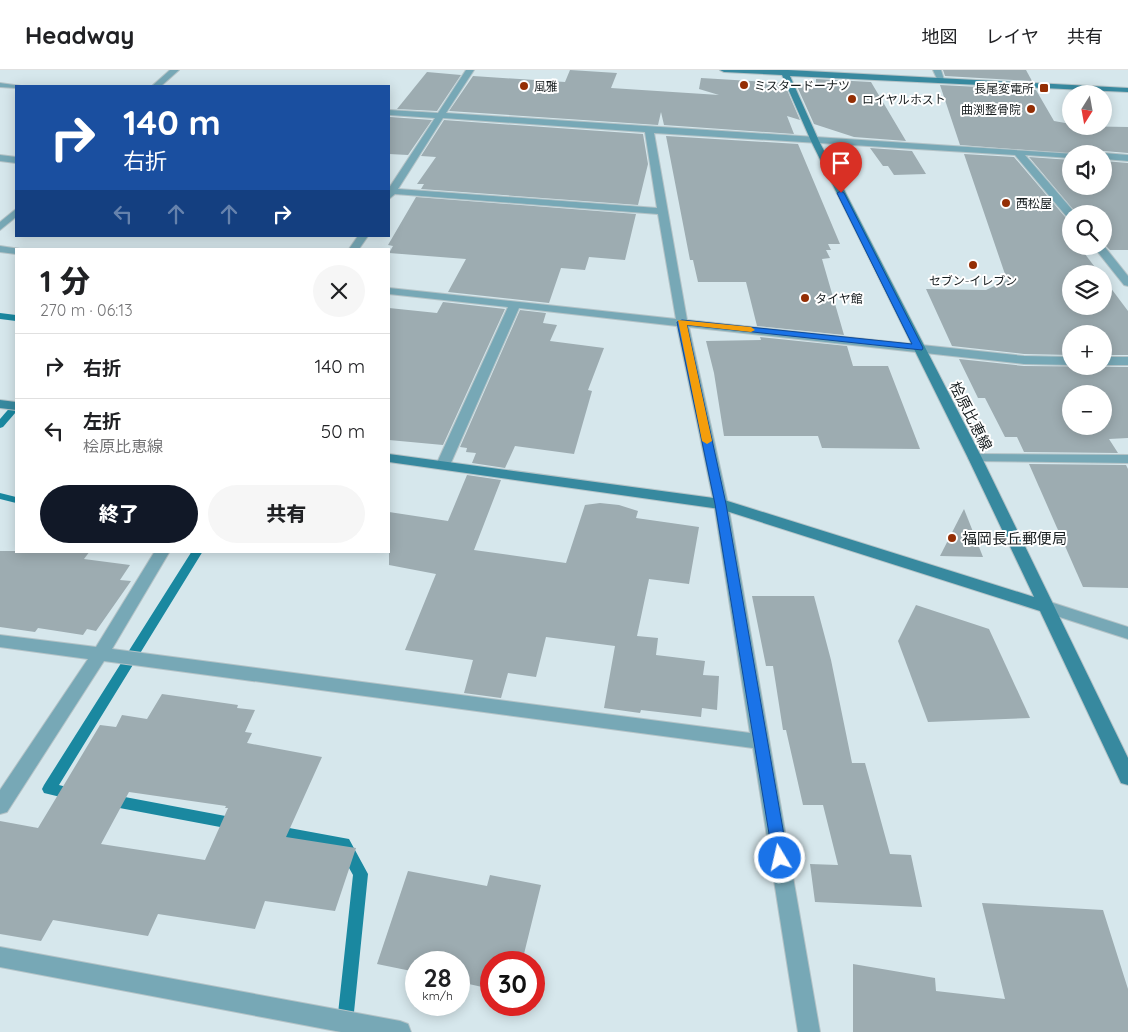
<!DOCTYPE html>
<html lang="ja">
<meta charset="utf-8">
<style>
body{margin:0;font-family:Quicksand,"Noto Sans JP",sans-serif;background:#f6f6f6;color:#202124;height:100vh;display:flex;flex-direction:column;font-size:19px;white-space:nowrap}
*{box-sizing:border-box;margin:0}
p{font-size:16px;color:#757577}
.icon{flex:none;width:28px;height:28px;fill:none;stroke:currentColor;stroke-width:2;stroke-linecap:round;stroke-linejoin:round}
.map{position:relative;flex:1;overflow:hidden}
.panel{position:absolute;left:15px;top:178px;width:375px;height:305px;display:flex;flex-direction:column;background:#fff;border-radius:0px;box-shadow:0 2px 12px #0003}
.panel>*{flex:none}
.top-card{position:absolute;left:15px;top:15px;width:375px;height:152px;border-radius:0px;box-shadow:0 2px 12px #0003;background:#1a4fa0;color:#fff;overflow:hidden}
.needle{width:32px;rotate:191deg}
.buttons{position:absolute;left:1062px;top:15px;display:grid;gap:10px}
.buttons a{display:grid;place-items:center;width:50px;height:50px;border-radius:50%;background:#fff;box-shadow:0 2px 12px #0003;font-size:25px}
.speed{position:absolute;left:405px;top:881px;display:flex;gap:10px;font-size:25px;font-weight:700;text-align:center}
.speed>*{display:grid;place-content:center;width:65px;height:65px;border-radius:50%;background:#fff;box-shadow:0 2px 12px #0003;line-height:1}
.speed small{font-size:12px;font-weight:400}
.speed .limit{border:8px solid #d22;background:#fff;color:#111}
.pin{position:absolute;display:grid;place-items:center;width:42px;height:42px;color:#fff;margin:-51px -21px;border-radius:50% 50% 50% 0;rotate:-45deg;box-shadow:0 0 5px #0007}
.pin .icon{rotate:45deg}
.me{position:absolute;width:55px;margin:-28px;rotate:351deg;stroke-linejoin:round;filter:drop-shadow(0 0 4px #0008)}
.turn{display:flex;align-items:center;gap:18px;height:105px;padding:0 25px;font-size:22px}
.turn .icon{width:65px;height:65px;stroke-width:2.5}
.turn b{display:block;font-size:35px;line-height:42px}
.lanes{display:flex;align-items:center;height:48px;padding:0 25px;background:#0003;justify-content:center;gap:25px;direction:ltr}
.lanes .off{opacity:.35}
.round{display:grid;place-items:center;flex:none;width:52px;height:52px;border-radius:26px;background:#f6f6f6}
.head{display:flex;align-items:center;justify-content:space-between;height:85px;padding:0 25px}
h1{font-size:30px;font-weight:800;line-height:38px}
.action{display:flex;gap:10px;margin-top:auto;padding:10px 25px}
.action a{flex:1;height:58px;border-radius:30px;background:#111827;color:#fff;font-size:20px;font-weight:800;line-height:58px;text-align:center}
.action a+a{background:#f6f6f6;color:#202124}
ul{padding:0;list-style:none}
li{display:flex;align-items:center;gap:15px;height:65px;padding:0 25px;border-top:1px solid #e0e0e0}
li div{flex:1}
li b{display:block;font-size:19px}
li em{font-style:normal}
header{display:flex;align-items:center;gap:30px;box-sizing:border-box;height:70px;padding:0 25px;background:#fff;border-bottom:1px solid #e0e0e0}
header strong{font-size:24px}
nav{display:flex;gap:28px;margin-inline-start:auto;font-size:18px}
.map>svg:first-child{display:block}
</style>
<header>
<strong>Headway</strong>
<nav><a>地図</a><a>レイヤ</a><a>共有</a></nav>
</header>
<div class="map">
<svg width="1128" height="962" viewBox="0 0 1128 962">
<rect width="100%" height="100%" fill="#d6e7ec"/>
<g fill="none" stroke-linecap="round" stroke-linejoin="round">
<g fill="#1a88a0" fill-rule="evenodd">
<polygon points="0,243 16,245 16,251 0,249"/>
<polygon points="16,333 16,342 3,357 0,358 0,349 13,334"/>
<polygon points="0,423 16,427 16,433 0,429"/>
<polygon points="192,481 203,481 59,715 78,720 80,724 78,728 73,730 44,723 42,719 44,715"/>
<polygon points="109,724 236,748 241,750 243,754 241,758 236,760 109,736 104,734 102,730 104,726"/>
<polygon points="273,755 349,769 368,804 352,962 336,962 353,805 339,780 268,766 266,761 268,756"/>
</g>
</g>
<g fill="#9dacb1" fill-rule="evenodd">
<polygon points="570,0 617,3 611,18 719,25 699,19 701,8 784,13 800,50 787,46 794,64 664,55 661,42 658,55 449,41 473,6 565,12"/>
<polygon points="943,0 1026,0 1032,11 945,6"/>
<polygon points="427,2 461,5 437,41 397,39"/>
<polygon points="816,9 871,12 906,71 854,67 814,54 796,14 816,15"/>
<polygon points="940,15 1036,20 1054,51 1071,54 1071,56 1128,57 1128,83 1104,81 1100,84 1077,84 960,75"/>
<polygon points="390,47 432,50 408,85 389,84"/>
<polygon points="444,50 643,64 648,94 638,135 421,119 424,114 417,114 436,87 421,86"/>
<polygon points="666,66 798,74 840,174 828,174 831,180 826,180 830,188 822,189 844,265 757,256 746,212 698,212 693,190 690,190"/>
<polygon points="870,78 912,81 926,104 894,105 888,96 883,96"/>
<polygon points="964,84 1014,87 1066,148 1071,150 1071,176 1091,176 1094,180 1082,180 1100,204 1071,204 1071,236 1104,236 1104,209 1128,241 1128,285 1104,285 1104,264 1071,264 1071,285 1024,284 952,276 926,219 986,220 1007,210"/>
<polygon points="1029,87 1071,90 1071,116 1104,116 1104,91 1128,93 1128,180 1110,180 1104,174 1104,144 1077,144"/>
<polygon points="416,127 636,144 625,190 589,187 585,200 561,198 549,233 448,222 466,189 389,183 393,176 388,175"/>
<polygon points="443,232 505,239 443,375 389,370 389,238 437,243"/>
<polygon points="520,240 546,243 543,253 557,255 550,271 604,278 588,320 592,321 574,384 515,376 505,398 472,393 476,383 466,382 467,378 460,377"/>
<polygon points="760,267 847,276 853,296 888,296 920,379 822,378 818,366 724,366 714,303 706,271 761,270"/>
<path d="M 959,289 L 1024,296 L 1128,297 L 1128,368 L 1109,369 L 1118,383 L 1024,382 L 1017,367 L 1005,367 L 985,328 L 978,328 ZM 1071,324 L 1104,324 L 1104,356 L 1071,356 Z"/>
<polygon points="1029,394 1126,395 1128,399 1128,518 1083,517"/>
<polygon points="467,405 501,410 474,480 566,493 585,435 600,433 619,435 638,441 636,448 699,457 689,514 649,509 637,566 658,568 656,585 705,591 703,605 719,606 717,640 702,638 701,647 641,640 640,643 604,638 615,576 546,567 536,607 508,603 501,628 464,623 473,590 405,580 436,504 389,495 389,442 448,451"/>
<polygon points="964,439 983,487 940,486"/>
<polygon points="0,481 90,481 84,489 130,495 120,510 131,511 96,561 87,559 83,565 38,558 35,562 0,557"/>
<polygon points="752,526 814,526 831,590 852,693 865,693 890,784 911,785 922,837 815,832 810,794 838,795 823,735 803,735 786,660 783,660 773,596 766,596"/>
<polygon points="916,535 989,559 1030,648 928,652 898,571"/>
<path d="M 162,624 L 238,635 L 237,638 L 255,640 L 245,662 L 252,663 L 247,673 L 322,687 L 286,767 L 356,778 L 335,841 L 265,831 L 255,859 L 158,844 L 148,866 L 53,850 L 41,871 L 0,864 L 0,751 L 38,758 L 100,655 L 116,657 L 122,645 L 147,649 ZM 129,722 L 226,736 L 225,738 L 228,738 L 205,790 L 101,774 Z"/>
<polygon points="408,801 487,816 490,805 541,815 522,892 491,892 491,919 460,912 459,892 416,892 416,902 377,894"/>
<polygon points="982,833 1103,840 1128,919 1128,962 853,962 853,894 935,908 936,921 1005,929"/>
</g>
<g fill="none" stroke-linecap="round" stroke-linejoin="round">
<defs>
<g id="street">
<polygon points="170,0 179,0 161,16 152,16"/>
<path d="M 466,0 L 474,0 L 446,43 L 1075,84 L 1071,84 L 1071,88 L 1025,85 L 1075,143 L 1071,144 L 1071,148 L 1067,147 L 1015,85 L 654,63 L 687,250 L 1024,286 L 1071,287 L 1071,295 L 1024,294 L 689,257 L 728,434 L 820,962 L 798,962 L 753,678 L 104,591 L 7,742 L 0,744 L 0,720 L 88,589 L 0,577 L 0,565 L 96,577 L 155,481 L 170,481 L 112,579 L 750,663 L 714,434 L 677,256 L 519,238 L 450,395 L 443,399 L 436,395 L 508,237 L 389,224 L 389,218 L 676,249 L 658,144 L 395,124 L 389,129 L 389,118 L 435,48 L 389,45 L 389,40 L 438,43 ZM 443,48 L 645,62 L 657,138 L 398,119 Z"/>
<polygon points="933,0 941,0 945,13 939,13"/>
<polygon points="0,13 21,16 16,16 16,18 0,17"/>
<polygon points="1104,83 1128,85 1128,91 1104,89 1102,84"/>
<polygon points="0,85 16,87 16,93 0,91"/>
<polygon points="16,139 16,147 0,160 0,152"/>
<polygon points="358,166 368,166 359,179 349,179"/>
<polygon points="0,176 20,179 16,179 16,184 0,182"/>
<polygon points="1093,176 1104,176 1128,206 1128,216 1124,215"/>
<rect x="1104" y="287" width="24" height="8"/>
<polygon points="975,384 1128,385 1128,393 970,391 968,388"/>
<polygon points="1047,531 1128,557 1128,569 1041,541 1039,537 1041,533"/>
<polygon points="0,877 400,951 408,954 411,962 341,962 0,897"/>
</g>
<g id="secondary">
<polygon points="720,0 788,0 1128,18 1128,22 790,6 819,71 982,388 1128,688 1128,715 1121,713 1040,541 720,439 389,392 389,384 721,429 1034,527 968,388 811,71 782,5 724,2"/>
<polygon points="0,330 16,332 16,340 0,338"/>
</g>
</defs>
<use href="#street" stroke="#b4c3c7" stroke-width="2"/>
<use href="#secondary" stroke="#b4c3c7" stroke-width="2"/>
<use href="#street" fill="#77a8b6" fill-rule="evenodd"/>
<use href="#secondary" fill="#37899f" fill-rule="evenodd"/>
</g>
<polygon fill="#1a73e8" stroke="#114b97" points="841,121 844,123 923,278 922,280 687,255 726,434 788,788 786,793 780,795 775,793 773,788 715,434 677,252 682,250 912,274 837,123"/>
<polygon fill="#f59e0b" points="678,250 751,257 755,260 751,262 687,255 712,371 707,374 702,371"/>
<g fill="#942e04" stroke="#fff" stroke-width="2">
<circle cx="744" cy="15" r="5"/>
<circle cx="524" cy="16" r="5"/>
<rect x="1039" y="13" width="10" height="10" rx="2.5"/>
<circle cx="852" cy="29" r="5"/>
<circle cx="1031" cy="39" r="5"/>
<circle cx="1006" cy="133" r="5"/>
<circle cx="973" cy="195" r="5"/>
<circle cx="805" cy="228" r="5"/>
<circle cx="952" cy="468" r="5"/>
</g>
<g text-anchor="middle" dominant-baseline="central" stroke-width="4" stroke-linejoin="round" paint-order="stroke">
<g font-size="12" fill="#171d1f" stroke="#fff" text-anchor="start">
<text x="754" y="15">ミスタードーナツ</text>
<text x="534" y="16">風雅</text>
<text x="1034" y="18" text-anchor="end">長尾変電所</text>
<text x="862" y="29">ロイヤルホスト</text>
<text x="1021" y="39" text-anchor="end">曲渕整骨院</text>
<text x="1016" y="133">西松屋</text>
<text x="973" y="210" text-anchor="middle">セブン-イレブン</text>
<text x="815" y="228">タイヤ館</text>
</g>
<g font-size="15" fill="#171d1f" stroke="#fff">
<text transform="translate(971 346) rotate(63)">桧原比恵線</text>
</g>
<g font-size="15" fill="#171d1f" stroke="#fff" text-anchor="start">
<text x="962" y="468">福岡長丘郵便局</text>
</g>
</g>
</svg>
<div class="buttons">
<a><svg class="needle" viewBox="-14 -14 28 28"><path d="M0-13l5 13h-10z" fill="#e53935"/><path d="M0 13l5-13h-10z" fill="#757577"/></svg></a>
<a><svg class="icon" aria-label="sound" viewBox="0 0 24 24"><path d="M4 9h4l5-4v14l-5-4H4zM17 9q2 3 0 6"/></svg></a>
<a><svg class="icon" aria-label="search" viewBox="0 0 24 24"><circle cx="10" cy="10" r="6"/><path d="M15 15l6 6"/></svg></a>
<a><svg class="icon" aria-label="layers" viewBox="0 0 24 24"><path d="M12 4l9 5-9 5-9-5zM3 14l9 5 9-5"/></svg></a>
<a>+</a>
<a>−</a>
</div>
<div class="speed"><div>28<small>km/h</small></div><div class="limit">30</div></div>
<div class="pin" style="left:841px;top:123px;background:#d93025"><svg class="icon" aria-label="arrive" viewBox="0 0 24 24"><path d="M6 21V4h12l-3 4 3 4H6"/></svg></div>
<svg class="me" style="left:780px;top:788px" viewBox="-20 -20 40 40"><circle r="17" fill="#1a73e8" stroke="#fff" stroke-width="3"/><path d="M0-11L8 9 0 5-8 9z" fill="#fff"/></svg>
<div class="top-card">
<div class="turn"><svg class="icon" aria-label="right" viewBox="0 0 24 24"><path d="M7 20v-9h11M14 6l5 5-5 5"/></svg><div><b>140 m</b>右折</div></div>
<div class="lanes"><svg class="icon off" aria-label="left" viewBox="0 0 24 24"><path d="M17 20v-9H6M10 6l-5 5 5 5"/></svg><svg class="icon off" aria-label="ahead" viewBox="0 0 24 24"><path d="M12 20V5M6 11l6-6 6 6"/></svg><svg class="icon off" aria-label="ahead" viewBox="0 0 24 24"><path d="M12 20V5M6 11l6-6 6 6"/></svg><svg class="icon" aria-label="right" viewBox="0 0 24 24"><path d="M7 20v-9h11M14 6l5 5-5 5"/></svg></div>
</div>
<section class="panel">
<div class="head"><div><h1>1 分</h1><p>270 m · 06:13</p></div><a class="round"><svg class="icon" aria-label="close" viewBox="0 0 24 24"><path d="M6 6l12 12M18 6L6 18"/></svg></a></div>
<ul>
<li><svg class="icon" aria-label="right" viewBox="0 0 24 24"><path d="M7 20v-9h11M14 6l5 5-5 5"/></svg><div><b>右折</b></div><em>140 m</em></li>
<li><svg class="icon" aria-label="left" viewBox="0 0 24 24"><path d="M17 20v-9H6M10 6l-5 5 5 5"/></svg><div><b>左折</b><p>桧原比恵線</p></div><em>50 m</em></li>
</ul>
<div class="action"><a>終了</a><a>共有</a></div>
</section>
</div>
